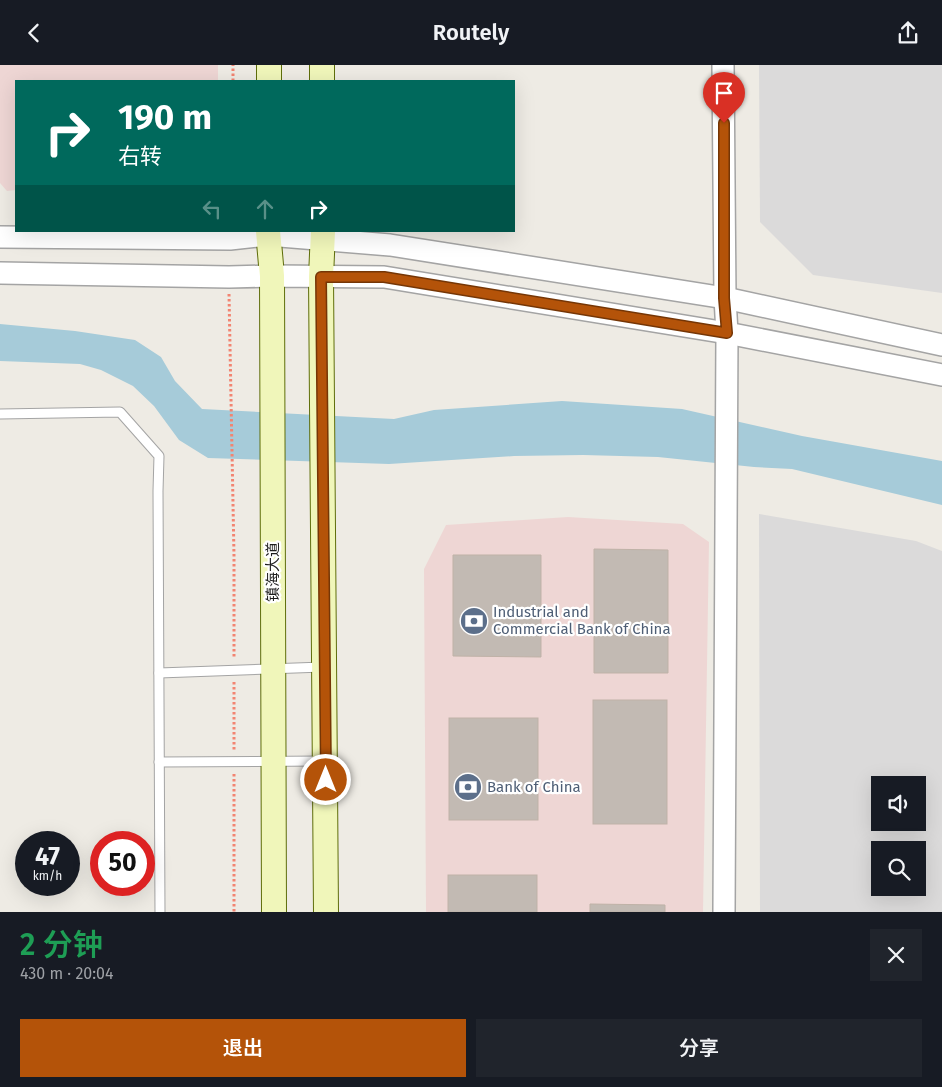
<!DOCTYPE html>
<html lang="zh">
<meta charset="utf-8">
<style>
body{margin:0;font-family:"Fira Sans","Noto Sans SC",sans-serif;background:#20242c;color:#f1f3f6;height:100vh;display:flex;flex-direction:column;font-size:19px;white-space:nowrap}
*{box-sizing:border-box;margin:0}
p{font-size:16px;color:#9ea1a6}
.icon{flex:none;width:28px;height:28px;fill:none;stroke:currentColor;stroke-width:2;stroke-linecap:round;stroke-linejoin:round}
.map{position:relative;height:847px;overflow:hidden}
.side{display:flex;flex-direction:column;background:#171b24;flex:1}
.side>*{flex:none}
.hud{position:absolute;left:15px;top:15px;width:500px;height:152px;border-radius:0px;box-shadow:0 5px 20px #0002;background:#00695c;color:#fff;overflow:hidden}
.buttons{position:absolute;left:871px;top:711px;display:grid;gap:10px}
.buttons a{display:grid;place-items:center;width:55px;height:55px;border-radius:0px;background:#171b24;box-shadow:0 5px 20px #0002;font-size:25px}
.speed{position:absolute;left:15px;top:766px;display:flex;gap:10px;font-size:25px;font-weight:700;text-align:center}
.speed>*{display:grid;place-content:center;width:65px;height:65px;border-radius:50%;background:#171b24;box-shadow:0 5px 20px #0002;line-height:1}
.speed small{font-size:12px;font-weight:400}
.speed .limit{border:8px solid #d22;background:#fff;color:#111}
.pin{position:absolute;display:grid;place-items:center;width:42px;height:42px;color:#fff;margin:-51px -21px;border-radius:50% 50% 50% 0;rotate:-45deg;box-shadow:0 0 5px #0007}
.pin .icon{rotate:45deg}
.me{position:absolute;width:55px;margin:-28px;rotate:0deg;stroke-linejoin:round;filter:drop-shadow(0 0 4px #0008)}
.turn{display:flex;align-items:center;gap:18px;height:105px;padding:0 20px;font-size:22px}
.turn .icon{width:65px;height:65px;stroke-width:2.5}
.turn b{display:block;font-size:35px;line-height:42px}
.lanes{display:flex;align-items:center;height:48px;padding:0 20px;background:#0003;justify-content:center;gap:25px;direction:ltr}
.lanes .off{opacity:.35}
.round{display:grid;place-items:center;flex:none;width:52px;height:52px;border-radius:0px;background:#20242c}
.head{display:flex;align-items:center;justify-content:space-between;height:85px;padding:0 20px}
h1{font-size:30px;font-weight:600;line-height:38px;color:#1e9e55}
.button{display:flex;gap:10px;margin-top:auto;padding:10px 20px}
.button a{flex:1;height:58px;border-radius:0px;background:#b45309;color:#fff;font-size:20px;font-weight:600;line-height:58px;text-align:center}
.button a+a{background:#20242c;color:#f1f3f6}
header{display:flex;justify-content:space-between;align-items:center;height:65px;padding:0 20px;background:#171b24;font-size:22px;font-weight:600}
.map>svg:first-child{display:block}
</style>
<header><svg class="icon" aria-label="back" viewBox="0 0 24 24"><path d="M15 5l-7 7 7 7"/></svg>Routely<svg class="icon" aria-label="share" viewBox="0 0 24 24"><path d="M12 15V3M7 8l5-5 5 5M5 13v7h14v-7"/></svg></header>
<div class="map">
<svg width="942" height="847" viewBox="0 0 942 847">
<rect width="100%" height="100%" fill="#eeebe4"/>
<g fill="#dbdada" fill-rule="evenodd">
<polygon points="759,0 942,0 942,228 813,210 760,157"/>
<path d="M 759,449 L 916,476 L 942,486 L 942,847 L 760,847 ZM 880,720 L 918,720 L 918,758 L 880,758 ZM 880,785 L 918,785 L 918,822 L 880,822 Z"/>
</g>
<g fill="#eed6d4">
<polygon points="0,0 218,0 218,16 16,16 16,125 7,126 0,118"/>
<polygon points="568,452 683,459 709,477 703,847 426,847 424,504 446,460"/>
</g>
<polygon fill="#a6cbd9" points="0,259 75,266 135,275 161,292 175,316 202,344 394,354 434,345 562,336 682,344 802,371 942,396 942,440 792,404 754,402 658,392 583,390 514,391 389,399 208,393 179,375 154,341 133,321 101,305 80,299 0,296"/>
<g fill="#c2bab3" stroke="#bfb2a7">
<polygon points="594,484 668,485 668,608 594,608"/>
<polygon points="453,490 541,490 541,592 453,591"/>
<rect x="593" y="635" width="74" height="124"/>
<rect x="449" y="653" width="89" height="102"/>
<rect x="448" y="810" width="89" height="37"/>
<polygon points="590,839 665,840 665,847 590,847"/>
</g>
<g fill="none" stroke-linecap="round" stroke-linejoin="round">
<defs>
<g id="service">
<polyline points="0,349 120,347 159,391 158,426 160,847"/>
<polyline points="159,608 323,602"/>
<polyline points="159,697 323,696"/>
</g>
<g id="tertiary">
<polyline points="723,0 725,233 727,268 724,847"/>
<polyline points="0,172 230,174 268,170 390,180 725,233 942,280"/>
<polyline points="0,208 229,212 272,211 384,212 727,268 942,310"/>
</g>
<g id="secondary">
<polyline points="322,0 322,16"/>
<polyline points="269,16 269,0"/>
<polyline points="268,166 272,211 274,847"/>
<polyline points="323,166 321,212 326,847"/>
</g>
</defs>
<use href="#service" stroke="#a4a4a4" stroke-width="11"/>
<use href="#tertiary" stroke="#a4a4a4" stroke-width="24"/>
<use href="#secondary" stroke="#5f6e0b" stroke-width="26"/>
<g stroke="#f28471" stroke-width="3" stroke-dasharray="2.5 2.5" stroke-linecap="butt">
<polyline points="233,16 233,0"/>
<polyline points="229,229 234,491 234,593"/>
<polyline points="234,617 234,686"/>
<polyline points="234,709 234,847"/>
</g>
<use href="#service" stroke="#fff" stroke-width="9"/>
<use href="#tertiary" stroke="#fff" stroke-width="21"/>
<use href="#secondary" stroke="#f0f6ba" stroke-width="24"/>
</g>
<g fill="none" stroke-linecap="round" stroke-linejoin="round">
<defs>
<polyline id="route" points="326,715 321,212 384,212 727,268 724,233 724,58"/>
</defs>
<use href="#route" stroke="#753606" stroke-width="12"/>
<use href="#route" stroke="#b45309" stroke-width="9"/>
</g>
<defs>
<symbol id="bank-disc" viewBox="-11 -11 22 22"><circle r="9.5" fill="#5c6f8a" stroke="#fff"/><path d="M-6-4H6V4H-6ZM0-2.3a2.3 2.3 0 1 0 0 4.6a2.3 2.3 0 1 0 0-4.6Z" fill="#fff"/></symbol>
</defs>
<g fill-rule="evenodd">
<use href="#bank-disc" x="458" y="540" width="32" height="32"/>
<use href="#bank-disc" x="452" y="706" width="32" height="32"/>
</g>
<g text-anchor="middle" dominant-baseline="central" stroke-width="4.5" stroke-linejoin="round" paint-order="stroke">
<g font-size="15" fill="#1d1d1d" stroke="#fff">
<text transform="translate(273 507) rotate(-90)">镇海大道</text>
</g>
<g font-size="15" fill="#4e5e75" stroke="#fff" text-anchor="start">
<text x="493" y="547">Industrial and<tspan x="493" dy="17">Commercial Bank of China</tspan></text>
<text x="487" y="722">Bank of China</text>
</g>
</g>
</svg>
<div class="buttons">
<a><svg class="icon" aria-label="sound" viewBox="0 0 24 24"><path d="M4 9h4l5-4v14l-5-4H4zM17 9q2 3 0 6"/></svg></a>
<a><svg class="icon" aria-label="search" viewBox="0 0 24 24"><circle cx="10" cy="10" r="6"/><path d="M15 15l6 6"/></svg></a>
</div>
<div class="speed"><div>47<small>km/h</small></div><div class="limit">50</div></div>
<div class="pin" style="left:724px;top:58px;background:#d93025"><svg class="icon" aria-label="arrive" viewBox="0 0 24 24"><path d="M6 21V4h12l-3 4 3 4H6"/></svg></div>
<svg class="me" style="left:326px;top:715px" viewBox="-20 -20 40 40"><circle r="17" fill="#b45309" stroke="#fff" stroke-width="3"/><path d="M0-11L8 9 0 5-8 9z" fill="#fff"/></svg>
<div class="hud">
<div class="turn"><svg class="icon" aria-label="right" viewBox="0 0 24 24"><path d="M7 20v-9h11M14 6l5 5-5 5"/></svg><div><b>190 m</b>右转</div></div>
<div class="lanes"><svg class="icon off" aria-label="left" viewBox="0 0 24 24"><path d="M17 20v-9H6M10 6l-5 5 5 5"/></svg><svg class="icon off" aria-label="ahead" viewBox="0 0 24 24"><path d="M12 20V5M6 11l6-6 6 6"/></svg><svg class="icon" aria-label="right" viewBox="0 0 24 24"><path d="M7 20v-9h11M14 6l5 5-5 5"/></svg></div>
</div>
</div>
<section class="side">
<div class="head"><div><h1>2 分钟</h1><p>430 m · 20:04</p></div><a class="round"><svg class="icon" aria-label="close" viewBox="0 0 24 24"><path d="M6 6l12 12M18 6L6 18"/></svg></a></div>
<div class="button"><a>退出</a><a>分享</a></div>
</section>
